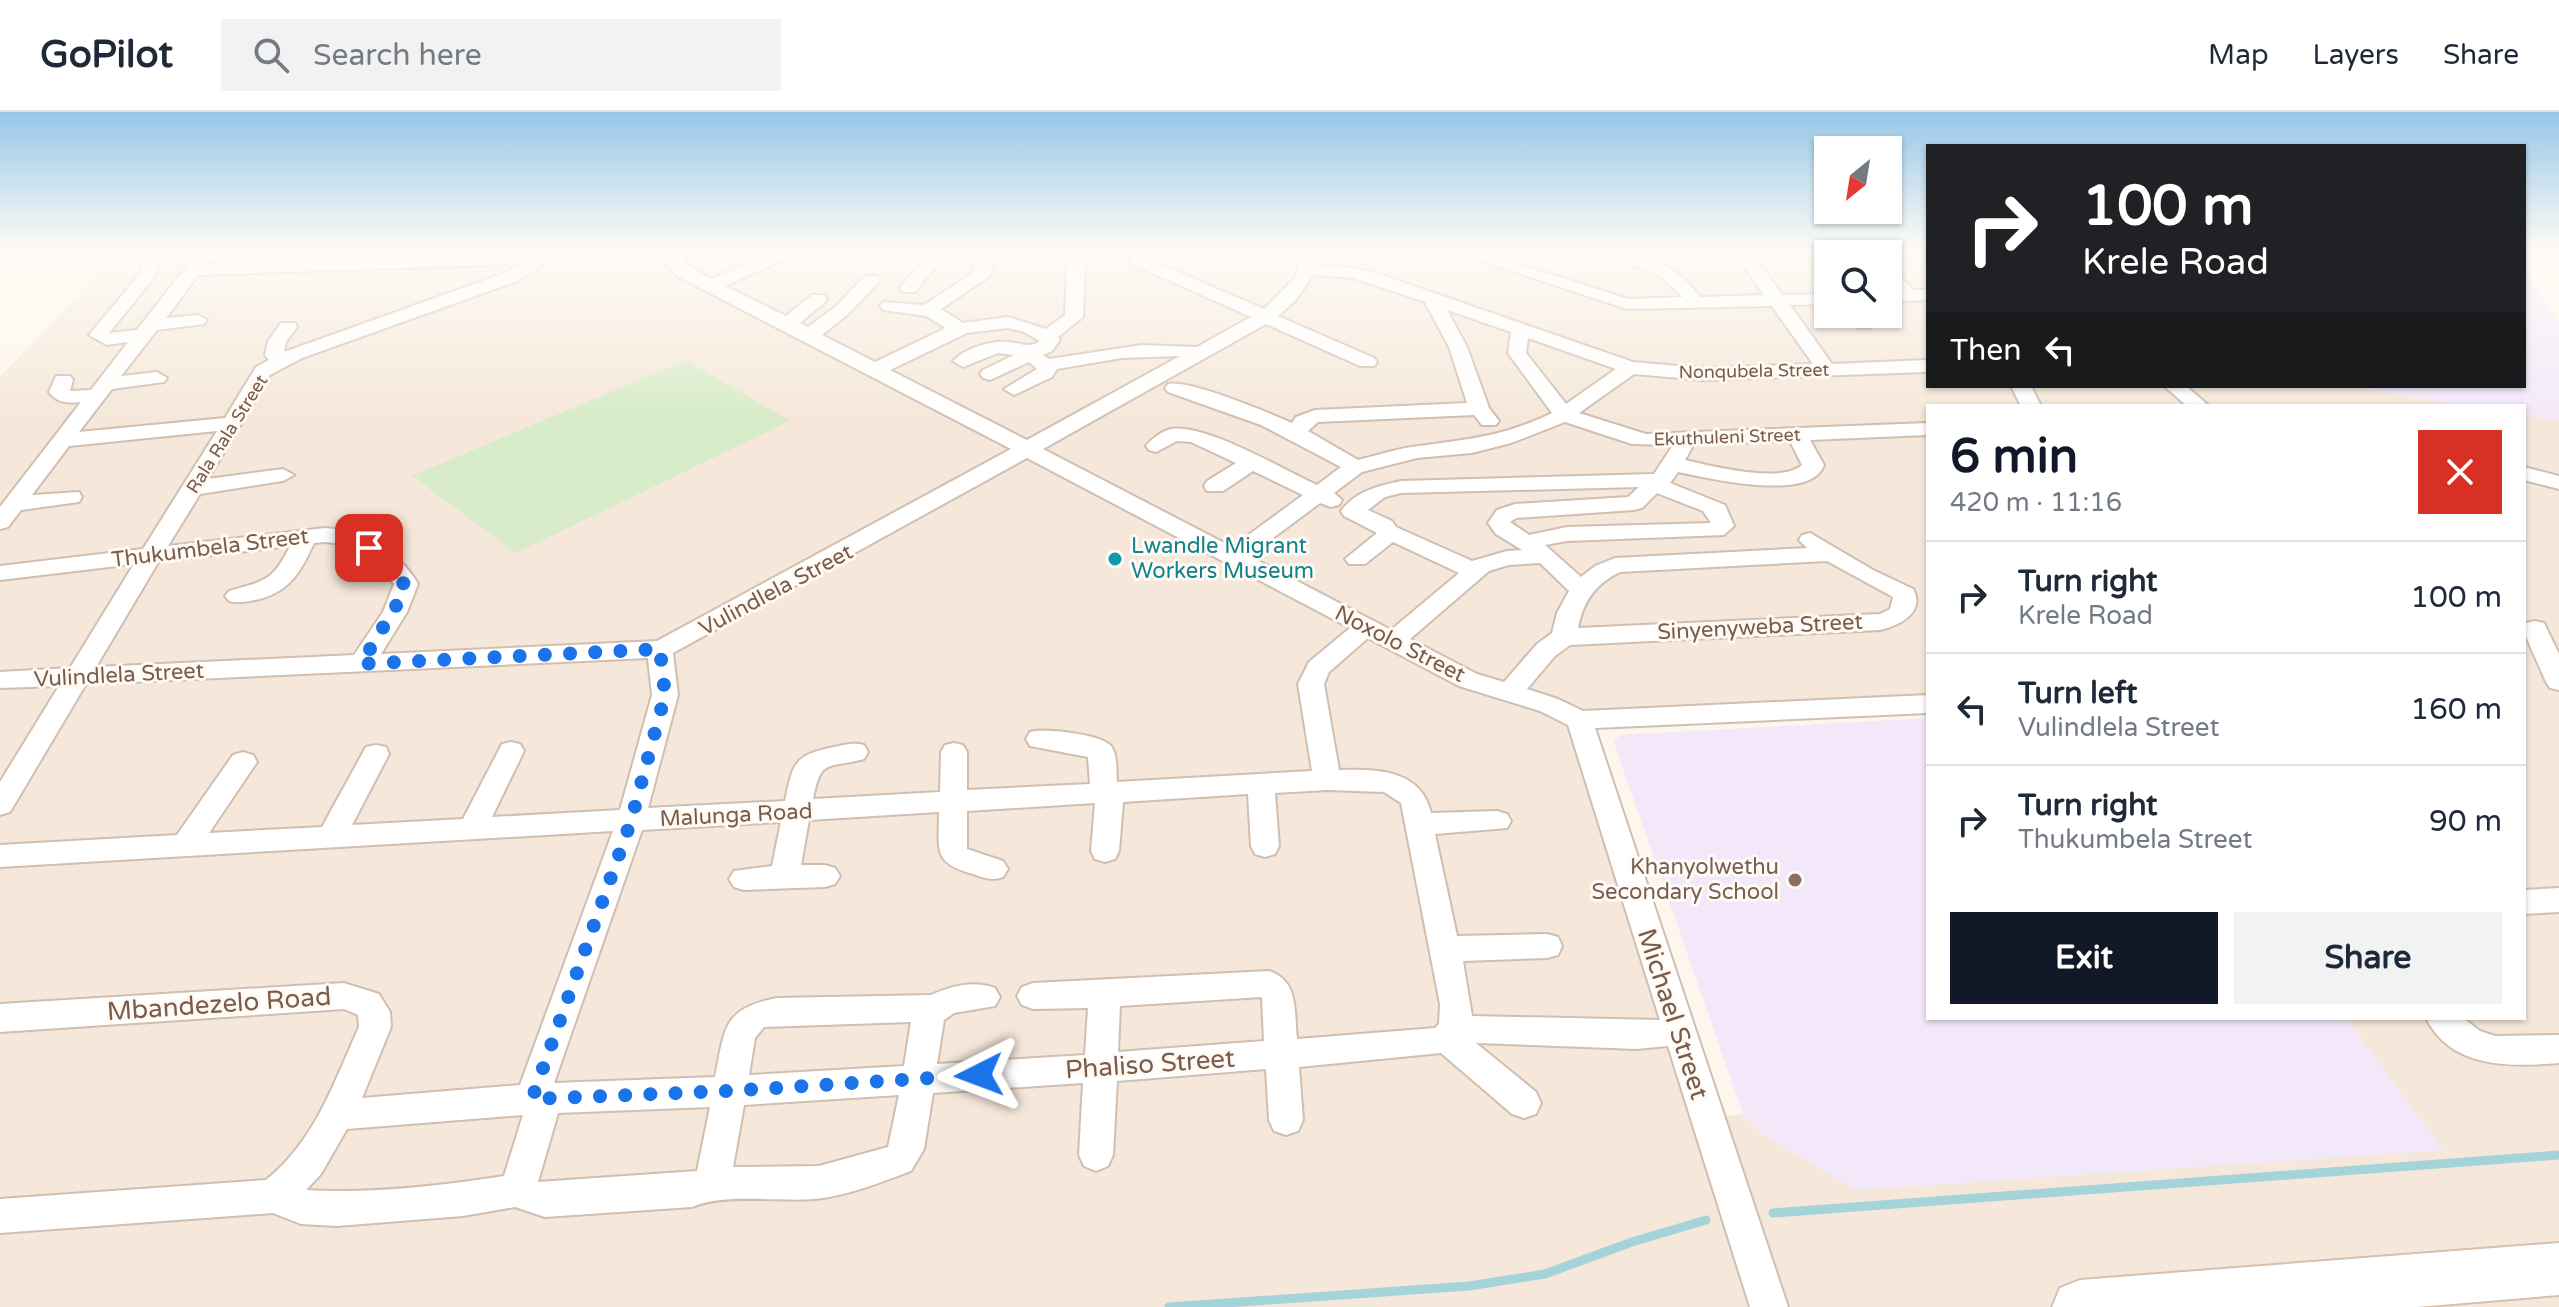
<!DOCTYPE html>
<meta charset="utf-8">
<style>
body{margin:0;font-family:"Varela Round",sans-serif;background:#f2f2f3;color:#1f2937;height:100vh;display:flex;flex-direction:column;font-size:30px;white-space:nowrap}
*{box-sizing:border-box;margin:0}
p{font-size:26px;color:#747a83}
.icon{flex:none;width:44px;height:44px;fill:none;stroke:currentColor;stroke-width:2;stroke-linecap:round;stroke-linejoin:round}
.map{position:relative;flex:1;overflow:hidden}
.sheet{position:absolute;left:1926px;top:292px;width:600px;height:616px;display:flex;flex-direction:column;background:#fff;border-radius:0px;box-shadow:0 2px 6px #0004}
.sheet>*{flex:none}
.top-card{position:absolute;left:1926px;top:32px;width:600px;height:244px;border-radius:0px;box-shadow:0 2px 6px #0004;background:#202124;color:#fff;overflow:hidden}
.needle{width:52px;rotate:210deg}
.fabs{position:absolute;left:1814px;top:24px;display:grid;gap:16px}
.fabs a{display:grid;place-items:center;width:88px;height:88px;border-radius:0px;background:#fff;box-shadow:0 2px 6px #0004;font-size:40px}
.pin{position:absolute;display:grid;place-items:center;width:68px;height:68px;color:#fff;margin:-34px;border-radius:16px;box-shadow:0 4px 12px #0006}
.me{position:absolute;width:88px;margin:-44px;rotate:267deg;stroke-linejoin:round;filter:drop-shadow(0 0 6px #0008)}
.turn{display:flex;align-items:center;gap:28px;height:168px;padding:0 24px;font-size:36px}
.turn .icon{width:104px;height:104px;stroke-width:2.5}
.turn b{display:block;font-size:56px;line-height:68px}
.then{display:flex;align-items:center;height:76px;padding:0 24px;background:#0003;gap:16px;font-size:30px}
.round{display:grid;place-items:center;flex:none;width:84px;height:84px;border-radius:0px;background:#f2f2f3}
.head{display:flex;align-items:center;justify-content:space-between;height:136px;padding:0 24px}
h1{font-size:48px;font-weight:800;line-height:60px;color:#111827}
.button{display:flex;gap:16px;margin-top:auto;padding:16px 24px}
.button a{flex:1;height:92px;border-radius:0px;background:#111827;color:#fff;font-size:32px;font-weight:800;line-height:92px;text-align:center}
.button a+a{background:#f2f2f3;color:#1f2937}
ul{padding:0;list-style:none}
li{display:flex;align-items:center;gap:24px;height:112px;padding:0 24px;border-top:2px solid #e0e1e3}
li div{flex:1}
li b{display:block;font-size:30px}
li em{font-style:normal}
header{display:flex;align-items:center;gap:48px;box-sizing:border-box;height:112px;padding:0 40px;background:#fff;border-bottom:2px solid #e0e1e3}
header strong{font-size:38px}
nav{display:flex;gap:44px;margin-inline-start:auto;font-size:28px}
.search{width:560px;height:72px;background:#f2f2f3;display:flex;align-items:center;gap:20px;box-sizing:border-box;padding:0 28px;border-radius:0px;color:#747a83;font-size:30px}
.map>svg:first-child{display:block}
</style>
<header>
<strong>GoPilot</strong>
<div class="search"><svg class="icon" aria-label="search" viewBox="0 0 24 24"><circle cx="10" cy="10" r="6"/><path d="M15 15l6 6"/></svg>Search here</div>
<nav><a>Map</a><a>Layers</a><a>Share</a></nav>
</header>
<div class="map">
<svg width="2559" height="1195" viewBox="0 0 2559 1195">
<rect width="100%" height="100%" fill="#fdf6ec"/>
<path fill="#f5e8da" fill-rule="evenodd" d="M 122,137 L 1928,137 L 1928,274 L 2345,274 L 2468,294 L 1928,294 L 1928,594 L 1580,609 L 1710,1006 L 1743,1002 L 1765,1024 L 2442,1038 L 2346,906 L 2524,906 L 2524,303 L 2559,309 L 2559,1195 L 0,1195 L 0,265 ZM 1828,142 L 1888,142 L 1888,202 L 1828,202 Z"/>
<g fill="#f3e8fa">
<polygon points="2524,156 2559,211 2559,309 2524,303 2524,294 2468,294 2345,274 2524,274"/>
<polygon points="1928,606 1928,906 2346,906 2443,1038 1856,1078 1765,1024 1743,1002 1614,631 1619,623"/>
</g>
<polygon fill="#d8ecc9" points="686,248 790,309 516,441 412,364"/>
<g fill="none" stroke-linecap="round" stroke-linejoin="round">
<g stroke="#a5d3da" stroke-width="9">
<polyline points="1773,1101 2559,1043"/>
<polyline points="1169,1195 1469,1174 1545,1162 1632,1130 1706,1108"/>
</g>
<defs>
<g id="street">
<path d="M 200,137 L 217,137 L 206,152 L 531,141 L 534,137 L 551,137 L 537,157 L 517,169 L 302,246 L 270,263 L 208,367 L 283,357 L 294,363 L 283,369 L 200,382 L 168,434 L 325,416 C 361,418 400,440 418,472 L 407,500 L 381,542 L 657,529 L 1011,337 L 677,164 L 667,152 L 670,137 L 686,137 L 685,151 L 711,167 L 784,137 L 808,137 L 725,174 L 786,204 L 812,183 L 824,183 L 827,187 L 824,191 L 800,211 L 808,215 L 835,195 L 865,164 L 877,164 L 880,168 L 877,172 L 847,203 L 822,223 L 875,250 L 946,216 L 926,204 L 883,198 L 880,194 L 883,190 L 924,193 L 973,161 L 979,137 L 996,137 L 990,164 L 941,197 L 963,211 L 1008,205 L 1046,217 L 1065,203 L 1067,155 L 1073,151 L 1070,147 C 1080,136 1092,137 1106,137 L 1082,151 L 1085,155 L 1083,205 L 1058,225 L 1060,228 L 1052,239 L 1043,243 L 1049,247 L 1142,233 L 1197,235 L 1251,205 L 1132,152 L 1129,148 L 1132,144 L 1138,143 L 1264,197 L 1294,167 L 1305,137 L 1322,137 L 1318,153 L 1355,156 L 1385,164 L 1633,250 L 1702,256 L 1813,252 L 1772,194 L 1627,197 L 1445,137 L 1472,137 L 1628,187 L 1683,185 L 1659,163 L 1590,137 C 1633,137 1674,148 1700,185 L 1764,183 L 1732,137 L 1749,137 L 1782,183 L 1828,182 L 1828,192 L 1790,193 L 1832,252 L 1928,248 L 1928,260 L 1702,268 L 1634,262 L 1579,301 L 1646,322 L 1928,311 L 1928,323 L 1810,328 L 1824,353 C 1811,391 1708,366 1678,360 L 1670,371 L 1725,393 L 1734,414 L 1724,423 L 1567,429 L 1545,433 L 1581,465 L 1595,454 L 1615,446 L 1807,436 L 1799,428 L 1802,423 L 1810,421 L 1873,458 L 1913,477 C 1926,500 1899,514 1880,518 L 1570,533 L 1555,544 L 1527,577 L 1558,587 L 1583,599 L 1928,583 L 1928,601 L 1595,616 L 1788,1195 L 1750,1195 L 1668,934 L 1637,937 L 1476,931 L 1536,980 L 1541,991 L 1536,1002 L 1524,1006 L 1512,1002 L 1441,941 L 1299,955 L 1303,1008 L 1298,1019 L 1286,1023 L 1274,1019 L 1269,1008 L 1266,957 L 1117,969 L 1113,1043 L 1108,1054 L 1096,1059 L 1084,1054 L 1079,1043 L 1083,971 L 933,981 L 924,1037 L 911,1059 C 882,1070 846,1084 815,1087 C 776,1090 726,1081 692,1095 L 545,1105 L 515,1095 L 463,1104 L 337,1114 L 301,1112 L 273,1101 L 0,1121 L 0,1087 L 266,1068 C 315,1029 334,970 359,915 L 358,903 L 344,897 L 0,920 L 0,892 L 344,871 L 379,882 L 390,900 L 391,915 L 362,986 L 520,973 L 613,719 L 0,755 L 0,733 L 177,723 L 233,643 L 243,640 L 253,643 L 257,650 L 209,721 L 322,715 L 366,635 L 376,633 L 386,635 L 389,642 L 352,713 L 463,707 L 502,632 L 511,630 L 520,632 L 524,639 L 492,705 L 620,698 L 652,583 L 648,546 L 86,572 L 10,700 L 0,703 L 0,670 L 59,574 L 0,576 L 0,560 L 70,556 L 134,452 L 0,468 L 0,454 L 143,437 L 217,319 L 69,334 L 32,383 L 79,380 L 82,385 L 79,390 L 21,398 L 8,415 L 0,417 L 0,395 L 81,290 C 68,291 58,292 49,280 L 56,264 L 70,264 L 73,268 L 70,279 L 91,278 L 128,230 L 107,233 L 89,223 L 139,163 L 147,141 L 159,141 L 162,145 L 153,167 L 109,221 L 137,218 ZM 521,152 L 505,161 L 284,240 L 286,230 L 297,215 L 295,211 L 281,211 L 268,229 L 265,243 L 269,248 L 256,255 L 225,306 L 79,320 L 112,277 L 164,270 L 167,266 L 157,260 L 121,264 L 157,218 L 204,212 L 207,208 L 198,203 L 166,206 L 198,163 ZM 1313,163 L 1354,166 L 1425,190 L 1449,235 L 1467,291 L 1315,298 L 1296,305 L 1292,311 C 1269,301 1189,267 1168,272 L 1165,276 L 1168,280 L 1261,313 L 1341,355 L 1317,373 C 1282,357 1207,312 1171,317 C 1162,319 1151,327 1146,334 L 1149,338 L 1156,340 L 1177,329 L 1191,330 L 1236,351 L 1207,369 L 1204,374 L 1207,379 L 1223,379 L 1253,359 L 1303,383 L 1232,435 L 1043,337 L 1266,212 L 1360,254 L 1374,254 L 1377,250 L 1374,246 L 1278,204 L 1295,189 ZM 1447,198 L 1511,220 L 1508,241 L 1552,301 C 1505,324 1470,327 1419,334 C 1399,336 1378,343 1358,348 L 1308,319 L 1318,310 L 1474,303 L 1482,313 L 1496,313 L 1499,309 L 1489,296 L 1467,235 ZM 1008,216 L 1024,220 L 1040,229 C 1028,237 1023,231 1009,230 C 992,228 965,236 953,249 L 963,255 L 998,241 L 1014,243 L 983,258 L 980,262 L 983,266 L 990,268 L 1029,250 L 1037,257 L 1004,277 L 1014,283 L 1052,265 L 1057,257 L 1122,246 L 1180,244 L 1027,328 L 890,258 L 967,221 ZM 1528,226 L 1616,257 L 1566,292 L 1526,241 ZM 1565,310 L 1632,332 L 1673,333 L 1654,362 L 1401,369 C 1378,374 1356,379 1341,399 L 1344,404 L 1377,421 L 1345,447 L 1349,452 L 1365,452 L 1393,430 L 1459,461 L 1391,518 L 1249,444 L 1320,391 L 1331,395 L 1339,393 L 1342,388 L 1334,381 L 1362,360 L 1417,346 L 1472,341 L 1511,331 ZM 1790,329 L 1802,353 C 1781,372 1712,354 1685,348 L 1694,332 ZM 1027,346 L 1350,516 L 1309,550 L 1298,572 L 1312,659 L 1117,670 C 1116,660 1118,641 1110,633 C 1098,622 1045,616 1030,620 L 1026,627 L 1030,634 L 1088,645 L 1090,672 L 967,678 L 967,640 L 963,633 L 954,631 L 945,633 L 941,640 L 940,680 L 813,687 C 821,645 828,657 864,647 L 868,640 L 864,633 C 853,630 845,633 834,635 C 794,643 793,651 785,689 L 648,696 L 678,583 L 673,541 ZM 1639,375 L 1628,385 L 1515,392 L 1497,398 L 1488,411 L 1496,422 L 1522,438 L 1507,439 L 1472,449 L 1396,415 L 1392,409 L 1368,398 L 1385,385 L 1401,381 ZM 1657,381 L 1703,399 L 1711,411 L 1567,415 L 1529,423 L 1510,410 L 1516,406 L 1634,398 L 1642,396 ZM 325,430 C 351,431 379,451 394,472 L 383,500 L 354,543 L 96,555 L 159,449 L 290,434 C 273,469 265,469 229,479 L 225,484 L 229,489 C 239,492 249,489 260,487 C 291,478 301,459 314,431 ZM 1827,449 L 1893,485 L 1890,497 L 1880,502 L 1578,516 C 1583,490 1595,472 1620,460 ZM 1540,451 L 1569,479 L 1557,501 L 1552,521 L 1537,532 L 1504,570 L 1477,562 L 1410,527 L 1489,459 L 1509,453 ZM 1368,526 L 1459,574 L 1540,599 L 1568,613 L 1660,908 L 1472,904 L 1463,849 L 1547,846 L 1558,843 L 1562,834 L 1558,825 L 1547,822 L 1457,824 L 1435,722 L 1507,716 L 1511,709 L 1507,702 L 1497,699 L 1431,701 C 1421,657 1376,657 1339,658 L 1324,572 L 1329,560 ZM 1327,678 L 1384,680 L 1401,691 L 1440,892 L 1439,912 L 1435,916 L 1297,927 C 1294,899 1299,869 1269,859 L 1033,871 L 1022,875 L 1017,884 L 1022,893 L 1033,897 L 1088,896 L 1085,943 L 937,952 L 944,908 L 954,901 L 995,894 L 1000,885 L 995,876 C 974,868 951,874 931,883 L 777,886 C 723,896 725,916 715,965 L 554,971 L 642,718 L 781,710 L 772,754 L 734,759 L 729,767 L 734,775 L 744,778 L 825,775 L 835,772 L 840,764 L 835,756 L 825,753 L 801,753 L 809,708 L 939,700 C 939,738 932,751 973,762 C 984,766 992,769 1003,765 L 1008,757 L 1003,749 L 967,737 L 967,699 L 1095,691 L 1091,739 L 1095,747 L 1105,750 L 1115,747 L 1119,739 L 1123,690 L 1248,682 L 1251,734 L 1255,742 L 1265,745 L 1275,742 L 1279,734 L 1275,681 ZM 1262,885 L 1264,929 L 1118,940 L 1120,894 ZM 911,910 L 904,954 L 749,963 L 755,926 L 764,915 ZM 899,983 L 888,1035 L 819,1054 L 733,1055 L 744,993 ZM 710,995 L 697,1059 L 538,1070 L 558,1001 ZM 523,1003 L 504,1064 C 440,1074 371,1082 306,1078 L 321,1062 L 347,1017 Z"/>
<polygon points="933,137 950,137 915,180 903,180 900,176 903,172"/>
<polygon points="1819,137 1877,137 1878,140 1828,142 1828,146"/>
<polygon points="1888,156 1894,157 1913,178 1928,178 1928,188 1888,190 1888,180 1894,179 1888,172"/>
<polygon points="1865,202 1885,202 1870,216 1858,216 1855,212"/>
<polygon points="2011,274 2031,274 2041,294 2021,294"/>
<polygon points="2164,274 2186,274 2209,294 2187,294"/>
<polygon points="2524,355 2559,364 2559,377 2524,368"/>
<polygon points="2535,509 2544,511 2559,542 2559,578 2550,576 2546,570 2524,520 2526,511"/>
<polygon points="2559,776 2559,800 2524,802 2524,778"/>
<path d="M 2426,906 L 2463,906 L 2480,919 L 2495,924 L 2559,923 L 2559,951 C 2511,955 2451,957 2426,906 Z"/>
</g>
<polygon id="secondary" points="2559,1131 2559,1183 2417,1195 2052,1195 2060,1176 2080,1168"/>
</defs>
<use href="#street" stroke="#d1beb0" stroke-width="4"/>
<use href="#secondary" stroke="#d6c0b0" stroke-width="4"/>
<use href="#street" fill="#fff" fill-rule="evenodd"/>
<use href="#secondary" fill="#fff" fill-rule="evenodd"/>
</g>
<linearGradient id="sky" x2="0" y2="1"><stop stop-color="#97c7e8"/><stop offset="0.45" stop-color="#fefbf6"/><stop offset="1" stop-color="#fefbf6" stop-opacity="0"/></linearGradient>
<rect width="2559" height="305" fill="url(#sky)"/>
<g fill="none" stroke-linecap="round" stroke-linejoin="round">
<polyline stroke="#1a73e8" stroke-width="14" stroke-dasharray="0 25.2" points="369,436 402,465 405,479 361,552 660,537 665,583 631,709 532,987 728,979 979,963"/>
</g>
<circle fill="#0f9aa8" stroke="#fffaf3" stroke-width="3" cx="1115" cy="447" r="8"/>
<circle fill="#8d6e63" stroke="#fffaf3" stroke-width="3" cx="1795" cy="768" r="8"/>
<g text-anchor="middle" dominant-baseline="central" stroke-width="6" stroke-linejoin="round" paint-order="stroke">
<g font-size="18" fill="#7a5c4d" stroke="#fffaf3">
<text transform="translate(1754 259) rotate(-1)">Nonqubela Street</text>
<text transform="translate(227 322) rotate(-58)">Rala Rala Street</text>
<text transform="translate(1727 325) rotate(-2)">Ekuthuleni Street</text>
</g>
<g font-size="22" fill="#0d838f" stroke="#fffaf3" text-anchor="start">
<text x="1131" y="434">Lwandle Migrant<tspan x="1131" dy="25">Workers Museum</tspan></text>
</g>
<g font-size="22" fill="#7a5c4d" stroke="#fffaf3">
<text transform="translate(210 436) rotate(-7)">Thukumbela Street</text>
<text transform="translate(776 478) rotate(-28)">Vulindlela Street</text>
<text transform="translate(1760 515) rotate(-3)">Sinyenyweba Street</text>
<text transform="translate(1400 532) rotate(27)">Noxolo Street</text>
<text transform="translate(119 563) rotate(-3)">Vulindlela Street</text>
<text transform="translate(736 703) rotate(-3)">Malunga Road</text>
</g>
<g font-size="22" fill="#785e54" stroke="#fffaf3" text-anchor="end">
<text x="1779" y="755">Khanyolwethu<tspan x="1779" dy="25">Secondary School</tspan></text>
</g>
<g font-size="26" fill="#7a5c4d" stroke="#fffaf3">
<text transform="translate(219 892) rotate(-4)">Mbandezelo Road</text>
<text transform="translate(1673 902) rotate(72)">Michael Street</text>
<text transform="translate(1150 952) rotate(-4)">Phaliso Street</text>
</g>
</g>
</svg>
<div class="fabs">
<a><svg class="needle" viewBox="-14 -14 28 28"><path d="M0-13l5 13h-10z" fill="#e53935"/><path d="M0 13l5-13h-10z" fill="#747a83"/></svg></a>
<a><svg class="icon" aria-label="search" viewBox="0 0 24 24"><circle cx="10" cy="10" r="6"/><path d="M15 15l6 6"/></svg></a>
</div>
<div class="pin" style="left:369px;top:436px;background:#d93025"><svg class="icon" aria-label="arrive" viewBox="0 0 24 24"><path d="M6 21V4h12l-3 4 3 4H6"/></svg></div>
<svg class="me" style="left:979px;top:963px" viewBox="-20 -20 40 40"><path d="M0-17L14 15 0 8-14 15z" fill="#1a73e8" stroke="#fff" stroke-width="4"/></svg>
<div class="top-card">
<div class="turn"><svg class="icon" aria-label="right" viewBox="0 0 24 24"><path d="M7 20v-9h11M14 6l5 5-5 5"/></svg><div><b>100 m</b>Krele Road</div></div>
<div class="then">Then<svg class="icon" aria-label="left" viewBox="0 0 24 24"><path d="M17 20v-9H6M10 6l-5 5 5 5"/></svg></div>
</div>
<section class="sheet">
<div class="head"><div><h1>6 min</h1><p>420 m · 11:16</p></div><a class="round" style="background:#d93025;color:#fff"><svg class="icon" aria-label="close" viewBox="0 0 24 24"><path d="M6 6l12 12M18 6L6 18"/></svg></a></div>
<ul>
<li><svg class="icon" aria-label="right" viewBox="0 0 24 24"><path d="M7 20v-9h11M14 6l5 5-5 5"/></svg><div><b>Turn right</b><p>Krele Road</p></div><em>100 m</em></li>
<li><svg class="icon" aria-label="left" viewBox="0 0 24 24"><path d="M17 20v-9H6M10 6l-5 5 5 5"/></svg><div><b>Turn left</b><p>Vulindlela Street</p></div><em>160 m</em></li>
<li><svg class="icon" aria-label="right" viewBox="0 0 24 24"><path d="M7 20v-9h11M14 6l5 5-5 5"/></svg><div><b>Turn right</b><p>Thukumbela Street</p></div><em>90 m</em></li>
</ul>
<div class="button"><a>Exit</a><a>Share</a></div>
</section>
</div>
